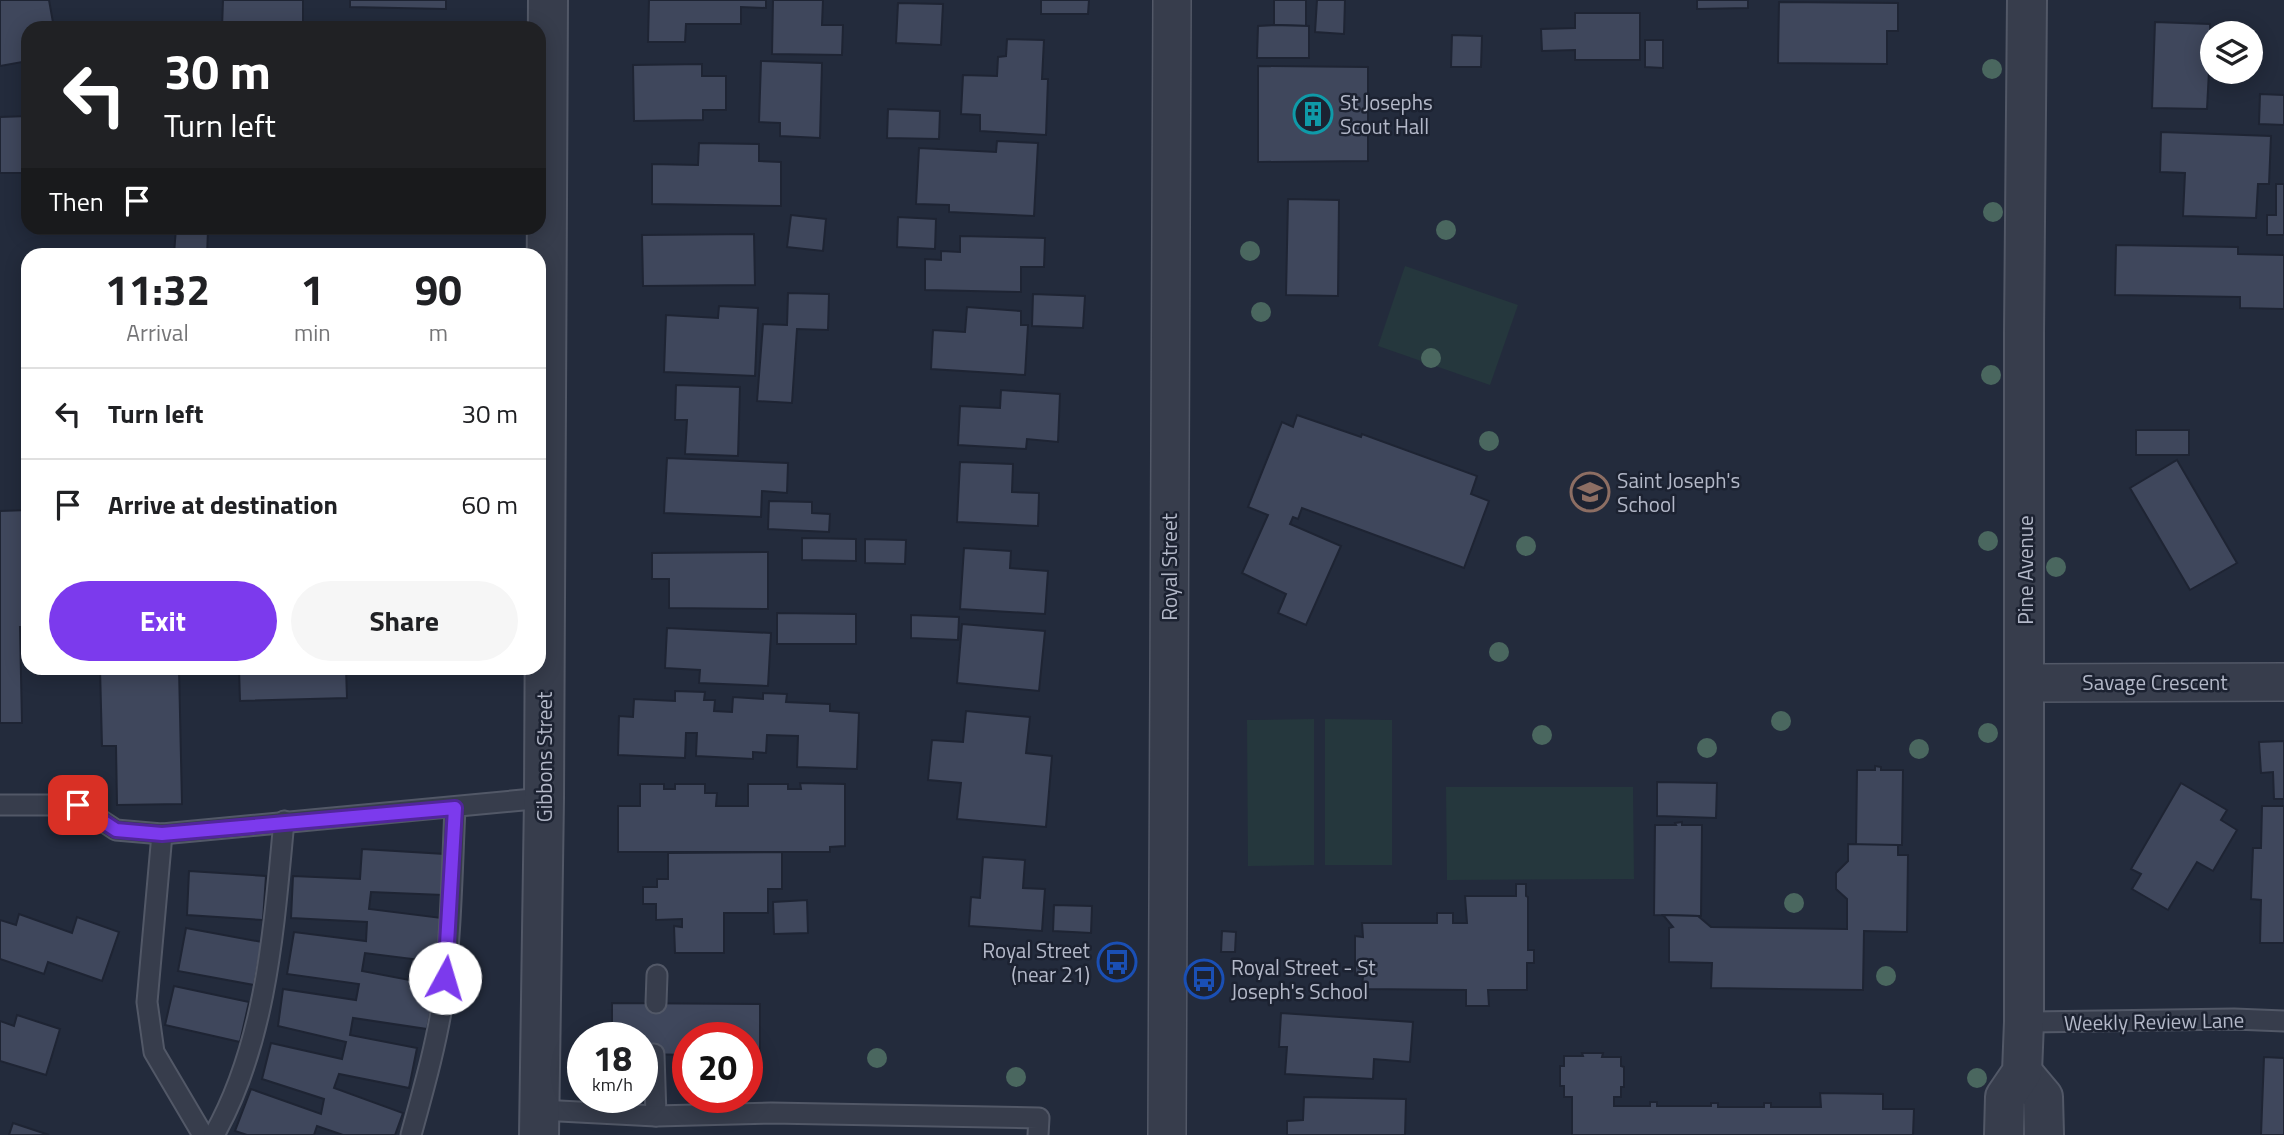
<!DOCTYPE html>
<style>
body{margin:0;font-family:"Titillium Web",sans-serif;background:#f6f6f6;color:#202124;height:100vh;display:flex;flex-direction:column;font-size:26px;white-space:nowrap}
*{box-sizing:border-box;margin:0}
p{font-size:23px;color:#757577}
.icon{flex:none;width:38px;height:38px;fill:none;stroke:currentColor;stroke-width:2;stroke-linecap:round;stroke-linejoin:round}
.map{position:relative;flex:1;overflow:hidden}
.sheet{position:absolute;left:21px;top:248px;width:525px;height:427px;display:flex;flex-direction:column;background:#fff;border-radius:21px;box-shadow:0 4px 18px #0003}
.sheet>*{flex:none}
.banner{position:absolute;left:21px;top:21px;width:525px;height:214px;border-radius:21px;box-shadow:0 4px 18px #0003;background:#202124;color:#fff;overflow:hidden}
.buttons{position:absolute;left:2200px;top:21px;display:grid;gap:14px}
.buttons a{display:grid;place-items:center;width:63px;height:63px;border-radius:50%;background:#fff;box-shadow:0 4px 18px #0003;font-size:35px}
.speed{position:absolute;left:567px;top:1022px;display:flex;gap:14px;font-size:35px;font-weight:700;text-align:center}
.speed>*{display:grid;place-content:center;width:91px;height:91px;border-radius:50%;background:#fff;box-shadow:0 4px 18px #0003;line-height:1}
.speed small{font-size:18px;font-weight:400}
.speed .limit{border:10px solid #d22;background:#fff;color:#111}
.pin{position:absolute;display:grid;place-items:center;width:60px;height:60px;color:#fff;margin:-30px;border-radius:14px;box-shadow:0 4px 10px #0006}
.me{position:absolute;width:77px;margin:-38px;rotate:6deg;stroke-linejoin:round;filter:drop-shadow(0 0 5px #0008)}
.turn{display:flex;align-items:center;gap:24px;height:147px;padding:0 28px;font-size:32px}
.turn .icon{width:91px;height:91px;stroke-width:2.5}
.turn b{display:block;font-size:49px;line-height:60px}
.then{display:flex;align-items:center;height:66px;padding:0 28px;background:#0003;gap:14px;font-size:26px}
.eta{display:flex;justify-content:space-evenly;align-items:center;height:119px;text-align:center}
.eta b{font-size:42px;font-weight:700;line-height:49px}
.cta{display:flex;gap:14px;margin-top:auto;padding:14px 28px}
.cta a{flex:1;height:80px;border-radius:42px;background:#7c3aed;color:#fff;font-size:28px;font-weight:700;line-height:80px;text-align:center}
.cta a+a{background:#f6f6f6;color:#202124}
ul{padding:0;list-style:none}
li{display:flex;align-items:center;gap:21px;height:91px;padding:0 28px;border-top:2px solid #e0e0e0}
li div{flex:1}
li b{display:block;font-size:26px}
li em{font-style:normal}
.map>svg:first-child{display:block}
</style>
<div class="map">
<svg width="2284" height="1135" viewBox="0 0 2284 1135">
<rect width="100%" height="100%" fill="#232b3c"/>
<g fill="#25373d">
<polygon points="1405,266 1518,305 1490,385 1378,346"/>
<polygon points="1314,719 1314,865 1248,866 1247,720"/>
<polygon points="1325,719 1392,720 1392,865 1325,865"/>
<polygon points="1446,787 1633,787 1634,879 1447,880"/>
</g>
<g fill="#3f475c" stroke="#1e2433" stroke-width="2">
<polygon points="0,0 49,0 54,28 28,28 28,61 0,66"/>
<polygon points="223,0 303,0 303,28 222,28"/>
<polygon points="350,0 446,0 446,9 350,7"/>
<polygon points="649,0 766,0 766,8 741,7 741,24 686,24 685,42 648,42"/>
<polygon points="773,0 823,0 822,25 843,25 842,55 772,54"/>
<polygon points="1041,0 1089,0 1088,14 1041,14"/>
<polygon points="1274,0 1306,0 1306,26 1274,25"/>
<polygon points="1317,0 1345,0 1344,34 1315,32"/>
<polygon points="1697,0 1748,0 1748,8 1697,9"/>
<polygon points="1779,2 1898,3 1898,31 1887,31 1887,64 1778,63"/>
<polygon points="898,3 943,4 941,45 896,43"/>
<polygon points="1575,13 1640,13 1640,60 1575,60 1575,50 1542,51 1541,29 1575,28"/>
<polygon points="2155,22 2210,24 2212,71 2209,71 2207,109 2152,108"/>
<polygon points="1274,25 1309,26 1309,58 1257,58 1258,26"/>
<polygon points="1452,35 1482,36 1481,67 1451,67"/>
<polygon points="1007,39 1044,40 1042,79 1048,79 1046,135 980,131 980,115 961,114 963,75 997,76 998,57 1006,56"/>
<polygon points="1645,40 1663,40 1663,68 1645,67"/>
<polygon points="761,61 822,63 820,138 780,136 780,123 759,122"/>
<polygon points="702,64 702,76 726,76 726,110 703,110 703,120 634,121 633,65"/>
<polygon points="1258,66 1368,67 1368,161 1258,162"/>
<polygon points="2260,94 2284,95 2284,125 2259,124"/>
<polygon points="888,109 940,111 939,139 887,138"/>
<polygon points="28,116 28,173 0,173 0,117"/>
<polygon points="2161,132 2271,136 2269,184 2258,184 2256,218 2183,216 2185,173 2160,172"/>
<polygon points="997,141 1038,143 1034,216 949,212 949,205 916,204 919,148 996,152"/>
<polygon points="699,143 759,144 759,161 781,162 781,206 652,204 652,164 698,165"/>
<polygon points="2276,184 2284,184 2284,235 2267,235 2267,215 2276,215"/>
<polygon points="1288,199 1339,200 1338,296 1286,295"/>
<polygon points="791,215 826,219 823,251 787,247"/>
<polygon points="898,217 936,219 935,249 897,247"/>
<polygon points="176,228 208,230 207,256 174,254"/>
<polygon points="754,234 755,285 643,286 642,235"/>
<polygon points="960,236 1045,238 1044,267 1021,267 1021,292 925,290 925,259 941,260 941,251 960,252"/>
<polygon points="2116,245 2238,247 2238,254 2284,255 2284,309 2240,308 2240,297 2115,295"/>
<polygon points="788,293 829,294 828,330 797,329 792,403 757,401 763,324 787,325"/>
<polygon points="1033,294 1085,296 1083,328 1032,326"/>
<polygon points="719,306 758,308 755,376 664,372 666,315 718,318"/>
<polygon points="967,307 1021,311 1021,325 1028,325 1025,375 931,369 933,330 965,332"/>
<polygon points="676,385 740,387 738,456 685,454 687,420 675,420"/>
<polygon points="1001,390 1060,394 1058,442 1027,439 1026,449 958,445 960,406 1000,408"/>
<polygon points="1297,415 1361,437 1362,434 1477,476 1471,494 1489,501 1464,568 1302,508 1298,519 1293,517 1290,524 1341,546 1306,625 1278,613 1286,594 1242,573 1268,515 1248,507 1282,422 1293,427"/>
<rect x="2136" y="430" width="53" height="25"/>
<polygon points="667,458 788,463 787,493 762,491 761,517 664,513"/>
<polygon points="2177,460 2237,563 2190,590 2130,488"/>
<polygon points="960,462 1013,464 1012,492 1039,493 1038,526 957,522"/>
<polygon points="769,501 812,502 812,513 830,514 829,532 768,529"/>
<polygon points="28,510 28,627 20,627 22,723 0,723 0,511"/>
<polygon points="802,538 856,539 856,561 802,560"/>
<polygon points="865,539 906,540 905,564 865,563"/>
<polygon points="964,548 1011,551 1010,568 1048,571 1045,614 960,609"/>
<polygon points="768,552 768,609 669,608 669,579 652,579 652,553"/>
<polygon points="777,613 856,614 856,644 777,644"/>
<polygon points="911,615 959,617 958,640 911,638"/>
<polygon points="962,624 1045,631 1039,691 957,683"/>
<polygon points="667,628 771,633 768,686 699,683 700,670 665,668"/>
<polygon points="100,668 179,668 182,804 117,805 116,746 102,746"/>
<polygon points="239,668 346,668 347,698 240,701"/>
<polygon points="675,691 705,692 704,700 715,700 714,711 732,712 733,697 763,699 763,693 787,694 786,702 830,704 830,711 859,713 857,769 797,767 798,736 767,735 766,753 753,752 753,759 696,756 697,733 686,733 685,758 618,755 619,716 633,717 634,699 675,701"/>
<polygon points="966,711 1030,717 1026,753 1052,756 1046,827 957,819 961,783 928,780 932,740 963,742"/>
<polygon points="2284,741 2284,799 2274,799 2273,772 2261,773 2259,742"/>
<polygon points="1875,766 1881,767 1881,770 1903,770 1902,845 1856,845 1857,770 1875,770"/>
<polygon points="1657,782 1717,783 1716,818 1657,816"/>
<polygon points="800,783 845,784 845,846 830,847 830,852 618,852 618,806 640,806 640,784 664,784 664,789 675,789 675,784 705,784 705,793 717,793 716,806 748,806 748,784 788,784 788,789 801,789"/>
<polygon points="2181,783 2227,810 2221,820 2237,830 2213,871 2197,862 2168,910 2132,889 2141,874 2131,869"/>
<polygon points="2262,806 2284,806 2284,943 2260,943 2261,900 2251,899 2253,848 2261,848"/>
<polygon points="1682,822 1682,825 1702,825 1701,916 1654,915 1655,825 1676,825 1675,823"/>
<polygon points="1848,844 1898,845 1898,855 1908,855 1907,932 1864,931 1863,990 1711,988 1712,963 1669,962 1669,928 1673,927 1663,915 1698,916 1711,927 1847,929 1847,899 1836,889 1836,873 1848,861"/>
<polygon points="362,849 445,854 443,895 371,892 369,909 442,918 436,962 365,953 362,971 436,985 427,1029 353,1018 350,1035 417,1048 409,1088 339,1074 334,1088 403,1113 395,1135 343,1135 317,1126 314,1135 247,1135 235,1131 251,1089 321,1114 324,1099 262,1079 271,1043 342,1059 346,1042 278,1026 283,989 356,1000 359,984 287,974 294,932 366,941 367,922 291,918 293,876 360,879"/>
<polygon points="782,852 782,889 768,889 768,913 724,913 724,953 675,953 674,926 682,927 682,919 656,920 656,904 643,904 643,887 657,887 657,879 668,879 668,853"/>
<polygon points="983,857 1025,860 1023,888 1045,889 1042,931 969,926 971,897 980,898"/>
<polygon points="189,871 266,876 263,920 187,915"/>
<polygon points="1516,884 1526,884 1526,896 1528,897 1528,950 1534,950 1534,963 1527,963 1527,990 1488,990 1489,1006 1466,1006 1466,990 1362,989 1363,976 1355,975 1355,936 1363,937 1362,923 1437,923 1437,913 1453,913 1453,923 1467,923 1465,896 1516,896"/>
<polygon points="807,900 808,933 774,934 773,902"/>
<polygon points="1054,905 1092,906 1091,933 1053,931"/>
<polygon points="19,914 72,933 77,917 119,932 102,981 48,962 44,974 0,959 0,920 16,925"/>
<polygon points="186,928 262,942 254,985 178,971"/>
<polygon points="1222,931 1236,932 1235,952 1221,952"/>
<polygon points="174,986 249,1002 240,1042 165,1025"/>
<polygon points="612,1003 760,1004 760,1055 747,1055 747,1038 688,1038 688,1055 642,1054 642,1038 612,1038"/>
<polygon points="1281,1013 1413,1022 1410,1062 1374,1059 1373,1079 1285,1074 1287,1047 1279,1047"/>
<polygon points="17,1015 60,1029 46,1075 0,1061 0,1021 14,1026"/>
<polygon points="1582,1053 1603,1053 1602,1057 1621,1057 1621,1066 1624,1067 1624,1087 1621,1087 1621,1097 1614,1097 1614,1106 1650,1106 1650,1102 1657,1102 1657,1106 1711,1106 1711,1103 1718,1103 1718,1107 1764,1107 1764,1103 1771,1103 1771,1107 1821,1107 1820,1093 1883,1094 1883,1109 1914,1109 1913,1135 1572,1135 1572,1097 1564,1097 1564,1086 1560,1086 1560,1066 1564,1066 1564,1056 1583,1056"/>
<polygon points="2264,1057 2284,1058 2284,1135 2261,1135"/>
<polygon points="1304,1097 1406,1099 1405,1135 1287,1135 1287,1121 1303,1120"/>
<polygon points="13,1123 49,1135 9,1135"/>
</g>
<g fill="none" stroke-linecap="round" stroke-linejoin="round">
<defs>
<g id="service">
<polyline points="0,805 78,805 116,830 162,834 544,798"/>
<polyline points="162,834 147,1002 154,1052 203,1135"/>
<polyline points="656,1003 657,975"/>
<polyline points="2024,1022 2234,1019 2284,1021"/>
<polyline points="654,1054 656,1116"/>
<polyline points="540,1110 656,1116 771,1113 1039,1118 1038,1135"/>
<path d="M 214,1135 C 267,1041 274,926 284,821"/>
<path d="M 411,1135 C 423,1091 436,1046 443,1000 C 451,936 452,872 455,808"/>
</g>
<g id="minor">
<polyline points="2025,683 2284,682"/>
<polyline points="1167,1135 1172,0"/>
</g>
<g id="tertiary">
<polyline points="2022,1072 2043,1097 2044,1135"/>
<polyline points="539,1135 544,798 548,0"/>
<polyline points="2004,1135 2005,1097 2022,1072 2024,1022 2024,333 2027,0"/>
</g>
</defs>
<use href="#service" stroke="#525867" stroke-width="23"/>
<use href="#minor" stroke="#525867" stroke-width="40"/>
<use href="#tertiary" stroke="#525867" stroke-width="42"/>
<use href="#service" stroke="#373d4c" stroke-width="19"/>
<use href="#minor" stroke="#373d4c" stroke-width="37"/>
<use href="#tertiary" stroke="#373d4c" stroke-width="38"/>
</g>
<g fill="#4a675f">
<circle cx="1992" cy="69" r="10"/>
<circle cx="1993" cy="212" r="10"/>
<circle cx="1446" cy="230" r="10"/>
<circle cx="1250" cy="251" r="10"/>
<circle cx="1261" cy="312" r="10"/>
<circle cx="1431" cy="358" r="10"/>
<circle cx="1991" cy="375" r="10"/>
<circle cx="1489" cy="441" r="10"/>
<circle cx="1988" cy="541" r="10"/>
<circle cx="1526" cy="546" r="10"/>
<circle cx="2056" cy="567" r="10"/>
<circle cx="1499" cy="652" r="10"/>
<circle cx="1781" cy="721" r="10"/>
<circle cx="1988" cy="733" r="10"/>
<circle cx="1542" cy="735" r="10"/>
<circle cx="1707" cy="748" r="10"/>
<circle cx="1919" cy="749" r="10"/>
<circle cx="1794" cy="903" r="10"/>
<circle cx="1886" cy="976" r="10"/>
<circle cx="877" cy="1058" r="10"/>
<circle cx="1016" cy="1077" r="10"/>
<circle cx="1977" cy="1078" r="10"/>
</g>
<g fill="none" stroke-linecap="round" stroke-linejoin="round">
<defs>
<polyline id="route" points="78,805 116,830 162,834 455,808 445,978"/>
</defs>
<use href="#route" stroke="#51269a" stroke-width="18"/>
<use href="#route" stroke="#7c3aed" stroke-width="12"/>
</g>
<defs>
<symbol id="building-ring" viewBox="-11 -11 22 22"><circle r="9.5" fill="#1c2231" stroke="#0f9aa8" stroke-width="1.5"/><path d="M-4-6H4V6H1V3H-1V6H-4ZM-2.5-4.3h1.7v1.8h-1.7ZM.8-4.3h1.7v1.8H.8ZM-2.5-1h1.7V.8h-1.7ZM.8-1h1.7V.8H.8Z" fill="#0f9aa8"/></symbol>
<symbol id="school-ring" viewBox="-11 -11 22 22"><circle r="9.5" fill="#1c2231" stroke="#8d6e63" stroke-width="1.5"/><path d="M0-5L7-2L0 1L-7-2ZM-4 1L0 2.5L4 1V4Q0 6-4 4Z" fill="#8d6e63"/></symbol>
<symbol id="bus-ring" viewBox="-11 -11 22 22"><circle r="9.5" fill="#1c2231" stroke="#1a4fb4" stroke-width="1.5"/><path d="M-5-6H5V4H4V6H2V4H-2V6H-4V4H-5ZM-3.5-4V0h7V-4ZM-3.5 1.2v1.5H-2V1.2ZM2 1.2v1.5H3.5V1.2Z" fill="#1a4fb4"/></symbol>
</defs>
<g fill-rule="evenodd">
<use href="#building-ring" x="1291" y="92" width="44" height="44"/>
<use href="#school-ring" x="1568" y="470" width="44" height="44"/>
<use href="#bus-ring" x="1095" y="940" width="44" height="44"/>
<use href="#bus-ring" x="1182" y="957" width="44" height="44"/>
</g>
<g text-anchor="middle" dominant-baseline="central" stroke-width="5" stroke-linejoin="round" paint-order="stroke">
<g font-size="21" fill="#b3b8c8" stroke="#1c2231" text-anchor="start">
<text x="1340" y="102">St Josephs<tspan x="1340" dy="24">Scout Hall</tspan></text>
<text x="1617" y="480">Saint Joseph's<tspan x="1617" dy="24">School</tspan></text>
<text x="1090" y="950" text-anchor="end">Royal Street<tspan x="1090" dy="24">(near 21)</tspan></text>
<text x="1231" y="967">Royal Street - St<tspan x="1231" dy="24">Joseph's School</tspan></text>
</g>
<g font-size="21" fill="#b3b8c8" stroke="#1c2231">
<text transform="translate(1169 567) rotate(-90)">Royal Street</text>
<text transform="translate(2025 570) rotate(-90)">Pine Avenue</text>
<text x="2155" y="682">Savage Crescent</text>
<text transform="translate(544 757) rotate(-90)">Gibbons Street</text>
<text transform="translate(2154 1021) rotate(-1)">Weekly Review Lane</text>
</g>
</g>
</svg>
<div class="buttons">
<a><svg class="icon" aria-label="layers" viewBox="0 0 24 24"><path d="M12 4l9 5-9 5-9-5zM3 14l9 5 9-5"/></svg></a>
</div>
<div class="speed"><div>18<small>km/h</small></div><div class="limit">20</div></div>
<div class="pin" style="left:78px;top:805px;background:#d93025"><svg class="icon" aria-label="arrive" viewBox="0 0 24 24"><path d="M6 21V4h12l-3 4 3 4H6"/></svg></div>
<svg class="me" style="left:445px;top:978px" viewBox="-20 -20 40 40"><circle r="19" fill="#fff"/><path d="M0-13L10 11 0 6-10 11z" fill="#7c3aed"/></svg>
<div class="banner">
<div class="turn"><svg class="icon" aria-label="left" viewBox="0 0 24 24"><path d="M17 20v-9H6M10 6l-5 5 5 5"/></svg><div><b>30 m</b>Turn left</div></div>
<div class="then">Then<svg class="icon" aria-label="arrive" viewBox="0 0 24 24"><path d="M6 21V4h12l-3 4 3 4H6"/></svg></div>
</div>
<section class="sheet">
<div class="eta">
<div><b>11:32</b><p>Arrival</p></div>
<div><b>1</b><p>min</p></div>
<div><b>90</b><p>m</p></div>
</div>
<ul>
<li><svg class="icon" aria-label="left" viewBox="0 0 24 24"><path d="M17 20v-9H6M10 6l-5 5 5 5"/></svg><div><b>Turn left</b></div><em>30 m</em></li>
<li><svg class="icon" aria-label="arrive" viewBox="0 0 24 24"><path d="M6 21V4h12l-3 4 3 4H6"/></svg><div><b>Arrive at destination</b></div><em>60 m</em></li>
</ul>
<div class="cta"><a>Exit</a><a>Share</a></div>
</section>
</div>
